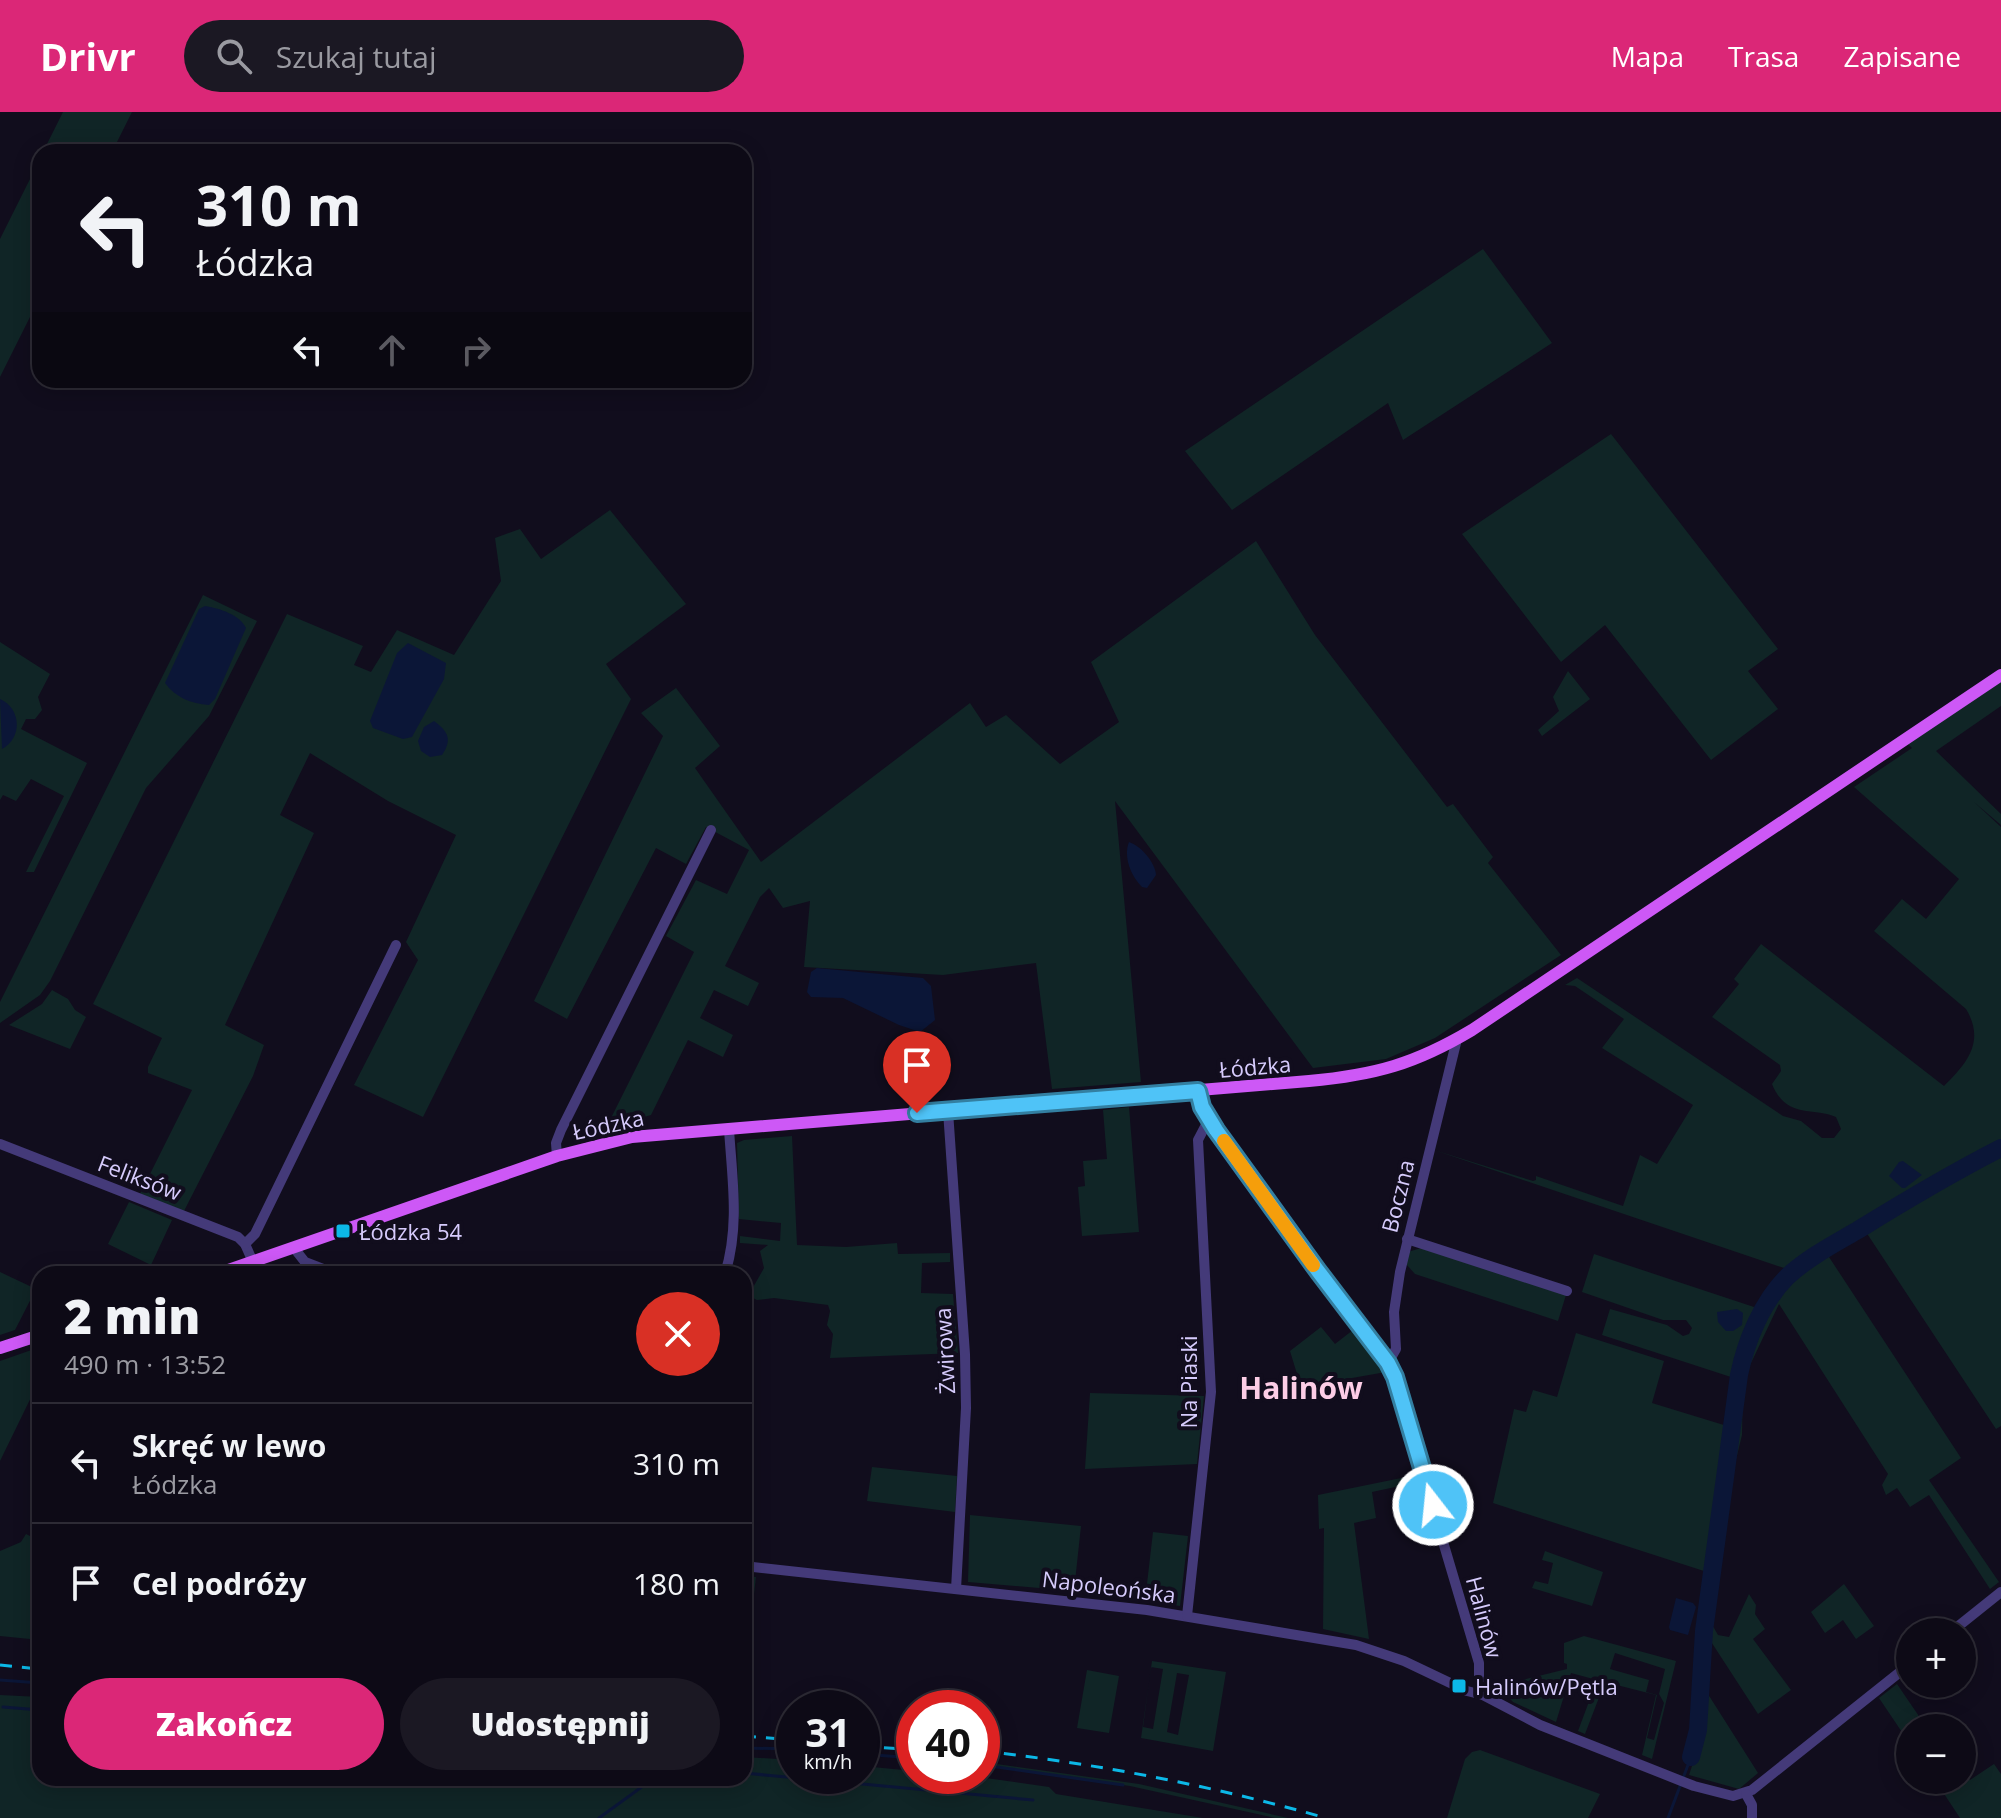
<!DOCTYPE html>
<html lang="pl">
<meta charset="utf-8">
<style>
body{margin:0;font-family:"Open Sans",sans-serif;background:#1b1823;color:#f1f3f6;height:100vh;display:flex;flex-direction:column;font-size:30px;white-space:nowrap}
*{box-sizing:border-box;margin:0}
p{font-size:26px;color:#9a9aa1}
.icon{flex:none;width:44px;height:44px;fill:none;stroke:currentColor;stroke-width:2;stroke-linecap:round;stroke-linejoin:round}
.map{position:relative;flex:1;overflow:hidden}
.panel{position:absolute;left:32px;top:1154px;width:720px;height:520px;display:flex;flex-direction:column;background:#0d0a16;border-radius:24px;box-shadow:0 4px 20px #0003,0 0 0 2px #2d2b35}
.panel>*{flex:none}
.hud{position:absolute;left:32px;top:32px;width:720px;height:244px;border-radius:24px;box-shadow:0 4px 20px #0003,0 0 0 2px #2d2b35;background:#0d0a16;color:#f1f3f6;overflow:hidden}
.fabs{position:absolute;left:1896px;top:1506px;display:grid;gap:16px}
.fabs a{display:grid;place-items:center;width:80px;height:80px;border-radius:50%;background:#0d0a16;box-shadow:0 4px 20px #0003,0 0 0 2px #2d2b35;font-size:40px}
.speed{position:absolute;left:776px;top:1578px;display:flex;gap:16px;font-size:40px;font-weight:700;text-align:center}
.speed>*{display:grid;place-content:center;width:104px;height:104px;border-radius:50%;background:#0d0a16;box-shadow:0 4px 20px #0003,0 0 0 2px #2d2b35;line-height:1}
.speed small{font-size:20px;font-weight:400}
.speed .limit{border:12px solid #d22;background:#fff;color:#111}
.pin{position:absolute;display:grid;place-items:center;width:68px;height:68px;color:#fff;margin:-82px -34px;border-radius:50% 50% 50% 0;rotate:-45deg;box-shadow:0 0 8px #0007}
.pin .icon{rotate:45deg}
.me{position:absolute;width:88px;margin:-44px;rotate:344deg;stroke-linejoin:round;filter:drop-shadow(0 0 6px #0008)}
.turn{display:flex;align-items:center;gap:28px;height:168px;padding:0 32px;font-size:36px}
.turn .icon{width:104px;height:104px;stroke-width:2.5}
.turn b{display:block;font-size:56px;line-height:68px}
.lanes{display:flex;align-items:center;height:76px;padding:0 32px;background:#0003;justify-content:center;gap:40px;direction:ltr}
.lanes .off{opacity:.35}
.round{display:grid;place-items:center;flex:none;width:84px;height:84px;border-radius:42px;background:#1b1823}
.summary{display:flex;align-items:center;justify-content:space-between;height:136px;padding:0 32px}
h1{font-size:48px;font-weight:800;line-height:60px}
.primary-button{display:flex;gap:16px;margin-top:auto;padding:16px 32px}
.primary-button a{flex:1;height:92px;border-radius:48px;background:#db2777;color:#fff;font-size:32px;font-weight:800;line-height:92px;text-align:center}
.primary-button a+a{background:#1b1823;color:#f1f3f6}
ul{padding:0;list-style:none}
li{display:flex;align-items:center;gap:24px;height:120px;padding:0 32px;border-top:2px solid #2d2b35}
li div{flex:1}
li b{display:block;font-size:30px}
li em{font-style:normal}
header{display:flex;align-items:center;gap:48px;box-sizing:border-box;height:112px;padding:0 40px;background:#db2777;color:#fff}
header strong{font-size:38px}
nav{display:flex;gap:44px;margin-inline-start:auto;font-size:28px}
.search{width:560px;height:72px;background:#1b1823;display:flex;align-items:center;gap:20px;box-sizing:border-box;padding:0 28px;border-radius:44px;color:#9a9aa1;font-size:30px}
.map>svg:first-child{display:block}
</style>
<header>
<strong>Drivr</strong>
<div class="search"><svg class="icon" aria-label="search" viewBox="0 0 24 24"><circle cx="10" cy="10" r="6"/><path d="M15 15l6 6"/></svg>Szukaj tutaj</div>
<nav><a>Mapa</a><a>Trasa</a><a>Zapisane</a></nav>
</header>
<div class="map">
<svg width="2001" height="1706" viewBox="0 0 2001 1706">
<rect width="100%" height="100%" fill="#110d1d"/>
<g fill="#102526" fill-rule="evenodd">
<polygon points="63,0 132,0 112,40 43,40"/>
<polygon points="40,47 40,185 0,265 0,127"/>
<polygon points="1483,137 1552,231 1403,328 1388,291 1232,398 1185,339"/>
<polygon points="1611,322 1778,537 1748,559 1778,597 1711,648 1605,513 1561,550 1462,422"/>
<polygon points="610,398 686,492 606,552 631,587 423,1005 354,973 418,848 406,830 456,723 388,689 310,641 280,703 314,721 225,913 264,933 253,964 184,1099 140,1082 192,978 148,961 148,955 162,926 93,892 287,502 363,534 354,553 371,560 397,518 454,543 501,469 495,426 520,417 541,447"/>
<polygon points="1256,429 1315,523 1447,695 1453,692 1493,745 1488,751 1561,843 1435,926 1386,947 1313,956 1115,689 1141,970 1052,977 1036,851 943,863 804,855 810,789 783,796 769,776 760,785 725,854 759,871 748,894 714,878 700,906 733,923 723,945 688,928 651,1003 606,1016 694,840 666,824 696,768 727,782 749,738 706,715 686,752 656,736 567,907 534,889 663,624 641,601 676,576 720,634 695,656 761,750 970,591 986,615 1006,603 1060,652 1119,610 1091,550"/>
<polygon points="203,483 257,509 209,604 146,676 50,869 40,883 0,911 0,890"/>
<polygon points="0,530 50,562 38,585 42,598 35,607 26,607 21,617 87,651 34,760 26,760 64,684 31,667 16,689 3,683 0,688"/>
<polygon points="1568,559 1590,587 1542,624 1538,618 1559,599 1553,585"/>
<path d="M 2001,569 L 2001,594 L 1936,639 L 2001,702 L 2001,713 L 1974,690 L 2001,715 L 2001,1030 L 1997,1033 L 2001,1038 L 2001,1314 L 1996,1317 L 1866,1120 L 1829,1145 L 1961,1346 L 1929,1368 L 1999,1470 L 1990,1477 L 1929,1383 L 1910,1395 L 1897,1376 L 1886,1383 L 1882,1373 L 1888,1362 L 1779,1192 L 1743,1268 L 1742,1323 L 1729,1376 L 1710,1509 L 1718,1523 L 1729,1525 L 1749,1482 L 1756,1493 L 1755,1502 L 1765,1517 L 1753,1527 L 1791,1578 L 1758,1602 L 1708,1525 L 1710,1510 L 1704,1482 L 1707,1460 L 1493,1391 L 1514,1297 L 1526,1300 L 1533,1278 L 1557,1285 L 1576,1221 L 1664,1249 L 1652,1291 L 1727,1314 L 1734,1266 L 1602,1223 L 1610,1197 L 1667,1213 L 1683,1224 L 1689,1222 L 1692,1216 L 1686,1208 L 1663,1208 L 1582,1180 L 1594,1142 L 1760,1197 L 1787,1157 L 1434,1038 L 1533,1069 L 1536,1068 L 1536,1064 L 1623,1094 L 1640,1043 L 1657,1052 L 1693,993 L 1602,936 L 1624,907 L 1575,874 L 1565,873 L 1577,866 L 1783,1004 L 1801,1009 L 1822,1026 L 1834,1026 L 1841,1017 L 1836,1005 C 1812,995 1786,1007 1772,972 L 1781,959 L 1780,953 L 1712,905 L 1739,872 L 1734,867 L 1761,832 L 1944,974 C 1966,952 1986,930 1966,897 L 1874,819 L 1902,787 L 1926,807 L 1959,767 L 1854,675 L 1912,636 L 1908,632 Z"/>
<polygon points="52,878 68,887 75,898 86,905 70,937 9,913 42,892"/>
<polygon points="1129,995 1139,1120 1082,1124 1078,1075 1085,1074 1083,1049 1107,1047 1103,998"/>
<polygon points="792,1024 797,1133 846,1135 897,1131 898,1142 950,1141 950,1150 922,1151 921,1181 953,1182 958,1241 830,1246 833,1222 827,1213 830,1199 828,1193 774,1186 757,1188 751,1185 751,1179 764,1156 760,1139 768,1133 740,1131 740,1124 780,1129 781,1111 739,1107 737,1031 744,1028"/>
<polygon points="129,1090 172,1108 151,1153 108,1132"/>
<polygon points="1421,1136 1566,1183 1558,1209 1415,1162 1406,1152 1408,1140"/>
<polygon points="0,1160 36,1177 15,1218 0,1223"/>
<polygon points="1321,1215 1335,1232 1353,1218 1386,1260 1301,1275 1290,1239"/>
<polygon points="40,1235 40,1267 0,1349 0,1249"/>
<polygon points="1090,1281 1204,1284 1197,1352 1085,1357"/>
<polygon points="872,1355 957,1364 955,1400 867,1389"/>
<polygon points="1416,1363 1419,1374 1414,1371 1372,1380 1376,1406 1354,1411 1369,1527 1323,1517 1324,1416 1319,1417 1318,1383"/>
<polygon points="970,1403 1081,1414 1074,1479 968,1470"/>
<polygon points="1153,1420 1188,1424 1180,1494 1145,1489"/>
<polygon points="26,1422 40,1429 40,1528 0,1524 0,1439 21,1430"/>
<polygon points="1545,1439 1603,1460 1592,1494 1532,1476 1535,1469 1548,1472 1553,1451 1542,1448"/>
<polygon points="744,1464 756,1465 744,1567"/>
<polygon points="1844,1472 1874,1514 1856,1527 1843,1508 1825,1521 1811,1500"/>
<path d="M 1584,1524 L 1676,1549 L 1652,1647 L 1642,1643 L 1656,1583 L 1605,1570 L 1585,1622 L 1578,1619 L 1597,1568 L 1571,1561 L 1556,1610 L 1513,1590 L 1498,1574 L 1567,1557 L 1567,1552 L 1564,1551 L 1564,1531 ZM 1615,1541 L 1665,1557 L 1659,1582 L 1664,1591 L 1654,1628 L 1647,1626 L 1657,1583 L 1646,1580 L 1649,1568 L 1610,1557 Z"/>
<path d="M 1152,1549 L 1226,1560 L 1213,1639 L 1141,1626 ZM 1151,1555 L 1163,1557 L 1153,1617 L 1143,1615 ZM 1177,1561 L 1189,1563 L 1178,1623 L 1167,1620 Z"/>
<polygon points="1087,1558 1119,1564 1109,1621 1077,1616"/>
<polygon points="1897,1572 1927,1616 1910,1616 1910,1632 1879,1586"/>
<polygon points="1706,1579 1758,1661 1739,1677 1689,1663 1700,1630"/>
<polygon points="0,1583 40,1585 40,1666 744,1666 744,1645 794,1648 794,1664 862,1664 862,1654 914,1659 914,1664 972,1664 1049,1675 1056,1682 1203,1706 0,1706"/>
<polygon points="1480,1638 1600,1682 1588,1706 1447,1706 1465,1647 1472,1640"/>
<polygon points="982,1650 1139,1672 1288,1706 1275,1706 1130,1674 982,1653"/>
<polygon points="1994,1652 2001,1662 2001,1706 1960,1706 1935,1668 1962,1668 1963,1658 1970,1668"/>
</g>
<g fill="#0b1637">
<path d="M 205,494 C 219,496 240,503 246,516 L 215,587 L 209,593 C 191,592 175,585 165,571 L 199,497 Z"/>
<polygon points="408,531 446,551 444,567 412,625 403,627 373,616 370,609 397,541"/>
<path d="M 0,587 C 21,596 23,626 2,637 Z"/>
<path d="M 434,609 C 449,620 452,628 442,643 L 430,645 L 421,639 L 418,629 L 424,615 Z"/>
<path d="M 1129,730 C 1141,734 1155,750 1156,763 L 1147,776 L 1142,775 C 1131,764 1123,745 1129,730 Z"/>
<polygon points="817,856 923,866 931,874 935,908 920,920 899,913 843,886 811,885 807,880 811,860"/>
<polygon points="1903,1049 1922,1063 1905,1076 1902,1076 1889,1064 1899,1050"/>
<polygon points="1737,1197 1743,1201 1742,1213 1733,1219 1726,1219 1718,1210 1717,1200"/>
<polygon points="1676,1486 1693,1491 1696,1495 1688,1523 1670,1518 1669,1515"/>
</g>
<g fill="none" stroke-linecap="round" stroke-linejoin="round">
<g stroke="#0b1637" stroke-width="3">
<polyline points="0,1568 40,1571"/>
<polyline points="3,1595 40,1598"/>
<polyline points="744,1636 794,1637"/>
<polyline points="862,1642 914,1646"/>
<polyline points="982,1653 1123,1673"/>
<polyline points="744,1661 1033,1688"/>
<polyline points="599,1706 654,1666"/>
<polyline points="1668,1706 1691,1645"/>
</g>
<path stroke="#0b1637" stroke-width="18" d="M 1691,1645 L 1698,1618 L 1704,1519 L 1739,1263 C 1746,1229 1762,1190 1787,1165 C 1807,1146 1834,1132 1858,1118 C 1905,1089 1952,1061 2001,1036"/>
<g stroke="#443a79" stroke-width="10">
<polyline points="1198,979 1202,995 1216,1018 1392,1258 1479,1551 1479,1573 1483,1583"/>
<polyline points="948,999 965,1242 966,1296 956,1477"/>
<polyline points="0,1032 238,1125 245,1132 253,1150"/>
<polyline points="557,1044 556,1031 561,1018 711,718"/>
<polyline points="1407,1127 1567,1179"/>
<polyline points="245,1132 255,1122 396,833"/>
<polyline points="294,1136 305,1150 336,1162"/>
<path d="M 725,1162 C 740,1114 732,1066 729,1017"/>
<polyline points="1388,1251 1396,1237 1394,1200 1400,1160 1457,927"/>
<polyline points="744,1454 1147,1498 1356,1533 1404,1549 1467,1579 1483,1583 1540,1613 1694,1674 1733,1684 1752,1678 1910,1552"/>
<polyline points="1187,1504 1211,1280 1198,1028 1209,1007"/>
<polyline points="1951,1520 2001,1480"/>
<polyline points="1746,1682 1752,1693 1752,1706"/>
</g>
<g stroke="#cd58f6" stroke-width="12">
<path d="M 217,1162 L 557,1044 L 632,1025 L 1309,969 C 1375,963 1415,952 1472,918 L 2001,563"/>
<polyline points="0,1236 40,1223"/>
</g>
<g stroke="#0cb8e7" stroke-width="3" stroke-dasharray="12 10" stroke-linecap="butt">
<polyline points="0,1553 40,1557"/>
<polyline points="744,1624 794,1628"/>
<polyline points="862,1634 914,1638"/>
<path d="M 982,1639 C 1099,1652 1213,1674 1326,1706"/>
</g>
</g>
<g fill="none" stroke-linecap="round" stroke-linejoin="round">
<defs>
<polyline id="route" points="917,1001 1198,979 1202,995 1216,1018 1318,1159 1388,1251 1395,1265 1433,1393"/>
</defs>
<use href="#route" stroke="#337fa1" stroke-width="20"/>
<use href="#route" stroke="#4fc3f7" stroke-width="14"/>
<polyline stroke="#f59e0b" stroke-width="14" points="1224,1029 1313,1153"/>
</g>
<g fill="#0cb8e7" stroke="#110d1d" stroke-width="3">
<rect x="335" y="1111" width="16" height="16" rx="4"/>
<rect x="1451" y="1566" width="16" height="16" rx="4"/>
</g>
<g text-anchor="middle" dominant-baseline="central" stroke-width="8" stroke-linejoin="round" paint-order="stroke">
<g font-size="22" fill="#d6cbfc" stroke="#110d1d">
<text transform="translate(1255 954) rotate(-5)">Łódzka</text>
<text transform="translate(608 1012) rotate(-12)">Łódzka</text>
<text transform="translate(140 1065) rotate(21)">Feliksów</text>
<text transform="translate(1397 1084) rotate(-76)">Boczna</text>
<text transform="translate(944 1239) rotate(-93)">Żwirowa</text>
<text transform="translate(1188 1270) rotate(-90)">Na Piaski</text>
<text transform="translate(1109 1474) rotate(7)">Napoleońska</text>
<text transform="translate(1485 1505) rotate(75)">Halinów</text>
</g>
<g font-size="22" fill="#d6cbfc" stroke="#110d1d" text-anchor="start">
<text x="359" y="1119">Łódzka 54</text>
<text x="1475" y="1574">Halinów/Pętla</text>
</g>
<g font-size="30" font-weight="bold" fill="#fccde6" stroke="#110d1d">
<text x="1301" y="1275">Halinów</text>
</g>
</g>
</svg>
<div class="fabs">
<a>+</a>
<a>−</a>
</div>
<div class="speed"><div>31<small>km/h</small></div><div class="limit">40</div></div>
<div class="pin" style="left:917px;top:1001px;background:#d93025"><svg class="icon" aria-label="arrive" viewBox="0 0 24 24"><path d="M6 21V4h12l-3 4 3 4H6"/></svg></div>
<svg class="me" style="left:1433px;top:1393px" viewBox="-20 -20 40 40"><circle r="17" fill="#4fc3f7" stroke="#fff" stroke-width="3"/><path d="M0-11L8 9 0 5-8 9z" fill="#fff"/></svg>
<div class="hud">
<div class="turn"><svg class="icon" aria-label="left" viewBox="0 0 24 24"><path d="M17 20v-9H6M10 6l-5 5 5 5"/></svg><div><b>310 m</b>Łódzka</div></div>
<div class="lanes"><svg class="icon" aria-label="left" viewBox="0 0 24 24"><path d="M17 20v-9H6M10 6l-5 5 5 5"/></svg><svg class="icon off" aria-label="ahead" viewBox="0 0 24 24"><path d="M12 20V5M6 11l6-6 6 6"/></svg><svg class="icon off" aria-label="right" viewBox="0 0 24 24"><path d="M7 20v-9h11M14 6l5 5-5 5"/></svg></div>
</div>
<section class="panel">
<div class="summary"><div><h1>2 min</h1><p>490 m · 13:52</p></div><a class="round" style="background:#d93025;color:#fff"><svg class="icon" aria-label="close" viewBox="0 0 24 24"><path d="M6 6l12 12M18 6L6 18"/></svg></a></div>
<ul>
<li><svg class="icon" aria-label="left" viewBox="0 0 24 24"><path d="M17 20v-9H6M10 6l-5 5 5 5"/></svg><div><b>Skręć w lewo</b><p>Łódzka</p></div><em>310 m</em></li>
<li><svg class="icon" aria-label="arrive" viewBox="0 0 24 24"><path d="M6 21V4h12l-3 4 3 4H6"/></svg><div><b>Cel podróży</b></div><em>180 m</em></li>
</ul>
<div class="primary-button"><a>Zakończ</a><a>Udostępnij</a></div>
</section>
</div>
